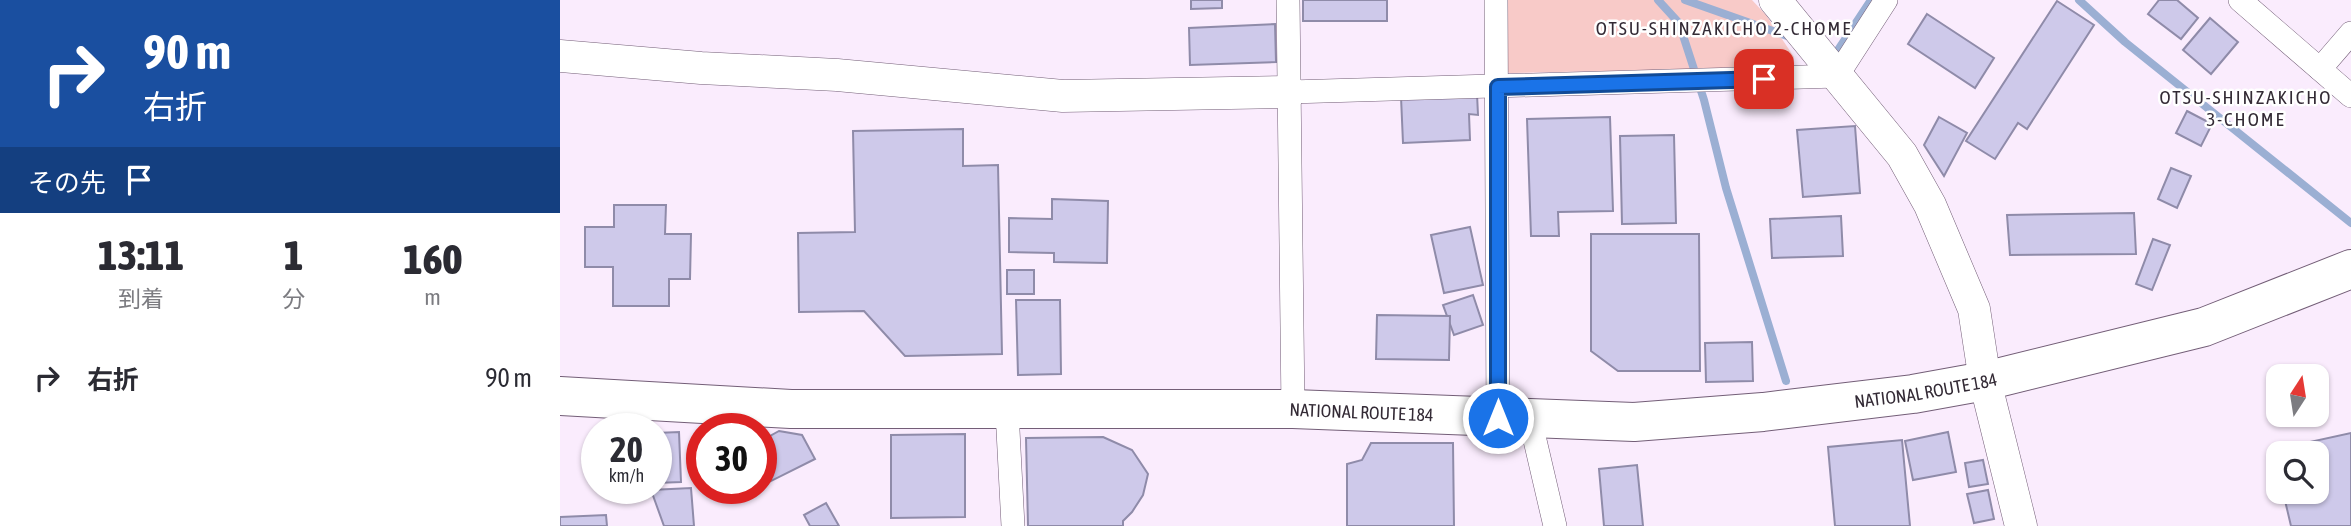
<!DOCTYPE html>
<html lang="ja">
<meta charset="utf-8">
<style>
body{margin:0;font-family:"Asap Condensed","Noto Sans JP",sans-serif;background:#f2f2f3;color:#2b2b33;height:100vh;display:flex;flex-direction:column;font-size:26px;white-space:nowrap}
*{box-sizing:border-box;margin:0}
p{font-size:23px;color:#7c7c81}
.icon{flex:none;width:38px;height:38px;fill:none;stroke:currentColor;stroke-width:2;stroke-linecap:round;stroke-linejoin:round}
.map{position:relative;flex:1;overflow:hidden}
.sheet{display:flex;flex-direction:column;background:#fff;width:560px}
.sheet>*{flex:none}
.banner{background:#1a4fa0;color:#fff;overflow:hidden}
.needle{width:46px;rotate:12deg}
.buttons{position:absolute;left:1706px;top:364px;display:grid;gap:14px}
.buttons a{display:grid;place-items:center;width:63px;height:63px;border-radius:14px;background:#fff;box-shadow:0 2px 5px #0004;font-size:35px}
.speed{position:absolute;left:21px;top:413px;display:flex;gap:14px;font-size:35px;font-weight:700;text-align:center}
.speed>*{display:grid;place-content:center;width:91px;height:91px;border-radius:50%;background:#fff;box-shadow:0 2px 5px #0004;line-height:1}
.speed small{font-size:18px;font-weight:400}
.speed .limit{border:10px solid #d22;background:#fff;color:#111}
.pin{position:absolute;display:grid;place-items:center;width:60px;height:60px;color:#fff;margin:-30px;border-radius:14px;box-shadow:0 4px 10px #0006}
.me{position:absolute;width:77px;margin:-38px;rotate:0deg;stroke-linejoin:round;filter:drop-shadow(0 0 5px #0008)}
.turn{display:flex;align-items:center;gap:24px;height:147px;padding:0 28px;font-size:32px}
.turn .icon{width:91px;height:91px;stroke-width:2.5}
.turn b{display:block;font-size:49px;line-height:60px}
.then{display:flex;align-items:center;height:66px;padding:0 28px;background:#0003;gap:14px;font-size:26px}
.eta{display:flex;justify-content:space-evenly;align-items:center;height:119px;text-align:center}
.eta b{font-size:42px;font-weight:800;line-height:49px}
ul{padding:0;list-style:none}
li{display:flex;align-items:center;gap:21px;height:91px;padding:0 28px}
li div{flex:1}
li b{display:block;font-size:26px}
li em{font-style:normal}
main{display:flex;flex:1;min-height:0}
.map>svg:first-child{display:block}
</style>
<main>
<section class="sheet">
<div class="banner">
<div class="turn"><svg class="icon" aria-label="right" viewBox="0 0 24 24"><path d="M7 20v-9h11M14 6l5 5-5 5"/></svg><div><b>90 m</b>右折</div></div>
<div class="then">その先<svg class="icon" aria-label="arrive" viewBox="0 0 24 24"><path d="M6 21V4h12l-3 4 3 4H6"/></svg></div>
</div>
<div class="eta">
<div><b>13:11</b><p>到着</p></div>
<div><b>1</b><p>分</p></div>
<div><b>160</b><p>m</p></div>
</div>
<ul>
<li><svg class="icon" aria-label="right" viewBox="0 0 24 24"><path d="M7 20v-9h11M14 6l5 5-5 5"/></svg><div><b>右折</b></div><em>90 m</em></li>
</ul>
</section>
<div class="map">
<svg width="1791" height="526" viewBox="0 0 1791 526">
<rect width="100%" height="100%" fill="#faecfd"/>
<polygon fill="#f8cac8" points="943,0 1192,0 1206,15 1234,57 1229,67 949,73 943,66"/>
<g fill="none" stroke-linecap="round" stroke-linejoin="round">
<g stroke="#9bafd3" stroke-width="8">
<polyline points="1098,0 1119,23 1144,100 1166,188 1226,381"/>
<polyline points="1125,0 1230,37"/>
<polyline points="1519,0 1565,42 1791,223"/>
<polyline points="1269,50 1276,53 1311,0"/>
</g>
</g>
<g fill="#cec9ea" stroke="#8f8ba9" stroke-width="2">
<polygon points="631,0 662,0 662,8 631,9"/>
<rect x="743" y="0" width="84" height="21"/>
<polygon points="1599,0 1617,0 1638,18 1621,39 1588,14"/>
<polygon points="1497,1 1534,25 1467,129 1458,123 1435,159 1406,141"/>
<polygon points="1367,14 1434,58 1415,88 1348,44"/>
<polygon points="1650,18 1678,42 1651,74 1623,50"/>
<polygon points="715,24 716,62 630,65 629,28"/>
<polygon points="917,94 918,115 909,114 910,140 843,143 841,97"/>
<polygon points="1627,111 1652,124 1641,146 1616,133"/>
<polygon points="1050,117 1053,211 998,212 999,236 971,236 967,119"/>
<polygon points="1379,117 1407,133 1384,176 1364,145"/>
<polygon points="1295,126 1300,193 1243,197 1237,130"/>
<polygon points="403,129 403,166 438,165 442,354 345,356 304,311 239,312 238,233 295,232 293,131"/>
<polygon points="1114,135 1116,223 1062,224 1060,136"/>
<polygon points="1611,168 1631,176 1617,208 1598,199"/>
<polygon points="492,199 548,201 547,263 494,262 494,253 449,252 449,218 492,219"/>
<polygon points="54,205 106,205 105,234 131,234 130,279 109,279 109,306 53,306 53,267 25,267 25,227 54,227"/>
<polygon points="1574,213 1576,254 1450,255 1447,215"/>
<polygon points="1281,216 1283,256 1212,258 1210,219"/>
<polygon points="910,227 923,285 884,293 871,235"/>
<polygon points="1031,234 1139,234 1140,371 1058,371 1031,351"/>
<polygon points="1593,239 1610,245 1592,290 1576,284"/>
<rect x="447" y="270" width="27" height="24"/>
<polygon points="913,295 923,325 894,335 883,305"/>
<polygon points="456,300 500,300 501,374 458,375"/>
<polygon points="817,315 890,316 889,360 816,359"/>
<polygon points="1192,342 1193,381 1146,382 1145,343"/>
<polygon points="219,431 242,435 255,459 201,486 201,441"/>
<polygon points="119,432 121,482 96,483 96,433"/>
<polygon points="1388,432 1396,472 1353,480 1345,441"/>
<polygon points="1791,433 1791,526 1731,526 1723,492 1757,492 1757,453 1718,453 1718,472 1714,450"/>
<polygon points="405,434 405,517 331,518 331,435"/>
<polygon points="543,437 572,450 588,474 583,495 572,512 563,521 563,526 468,526 466,438"/>
<polygon points="1342,440 1350,526 1275,526 1268,447"/>
<polygon points="811,443 893,443 894,526 787,526 787,464 802,460"/>
<polygon points="1423,460 1428,484 1409,487 1405,463"/>
<polygon points="1077,465 1083,526 1044,526 1039,469"/>
<polygon points="131,488 134,526 104,526 91,490"/>
<polygon points="1428,490 1434,519 1414,523 1407,494"/>
<polygon points="266,503 279,526 250,526 244,515"/>
<polygon points="46,515 47,526 0,526 0,517"/>
</g>
<g fill="none" stroke-linecap="round" stroke-linejoin="round">
<defs>
<g id="street">
<polyline points="728,0 733,409"/>
<polyline points="936,0 938,418"/>
<polyline points="1680,0 1791,96"/>
<polyline points="1760,69 1791,33"/>
<polyline points="730,92 1277,76 1326,0"/>
<polyline points="447,411 453,526"/>
<polyline points="970,419 995,526"/>
</g>
<g id="secondary">
<polyline points="1215,0 1342,155 1370,205 1414,309 1425,381 1461,526"/>
<polyline points="0,56 141,68 277,75 503,96 730,92"/>
</g>
<g id="highway">
<path id="s1" d="M 0,396 L 231,409 L 733,409 L 1074,422 L 1203,412 L 1353,394 L 1425,381 L 1644,327 L 1791,269"/>
</g>
</defs>
<use href="#street" stroke="#735e77" stroke-width="24"/>
<use href="#secondary" stroke="#735e77" stroke-width="33"/>
<use href="#highway" stroke="#735e77" stroke-width="40"/>
<use href="#street" stroke="#fff" stroke-width="23"/>
<use href="#secondary" stroke="#fff" stroke-width="32"/>
<use href="#highway" stroke="#fff" stroke-width="38"/>
</g>
<g fill="none" stroke-linecap="round" stroke-linejoin="round">
<defs>
<polyline id="route" points="938,418 938,87 1204,79"/>
</defs>
<use href="#route" stroke="#114b97" stroke-width="18"/>
<use href="#route" stroke="#1a73e8" stroke-width="12"/>
</g>
<g text-anchor="middle" dominant-baseline="central" stroke-width="5" stroke-linejoin="round" paint-order="stroke">
<g font-size="18" fill="#332a35" stroke="#fff">
<text stroke="none"><textPath href="#s1" startOffset="1368">NATIONAL ROUTE 184</textPath></text>
<text stroke="none"><textPath href="#s1" startOffset="802">NATIONAL ROUTE 184</textPath></text>
</g>
<g font-size="19" letter-spacing="2" fill="#332a35" stroke="#fff">
<text x="1164" y="28">OTSU-SHINZAKICHO 2-CHOME</text>
<text x="1686" y="97">OTSU-SHINZAKICHO<tspan x="1686" dy="22">3-CHOME</tspan></text>
</g>
</g>
</svg>
<div class="buttons">
<a><svg class="needle" viewBox="-14 -14 28 28"><path d="M0-13l5 13h-10z" fill="#e53935"/><path d="M0 13l5-13h-10z" fill="#7c7c81"/></svg></a>
<a><svg class="icon" aria-label="search" viewBox="0 0 24 24"><circle cx="10" cy="10" r="6"/><path d="M15 15l6 6"/></svg></a>
</div>
<div class="speed"><div>20<small>km/h</small></div><div class="limit">30</div></div>
<div class="pin" style="left:1204px;top:79px;background:#d93025"><svg class="icon" aria-label="arrive" viewBox="0 0 24 24"><path d="M6 21V4h12l-3 4 3 4H6"/></svg></div>
<svg class="me" style="left:938px;top:418px" viewBox="-20 -20 40 40"><circle r="17" fill="#1a73e8" stroke="#fff" stroke-width="3"/><path d="M0-11L8 9 0 5-8 9z" fill="#fff"/></svg>
</div>
</main>
